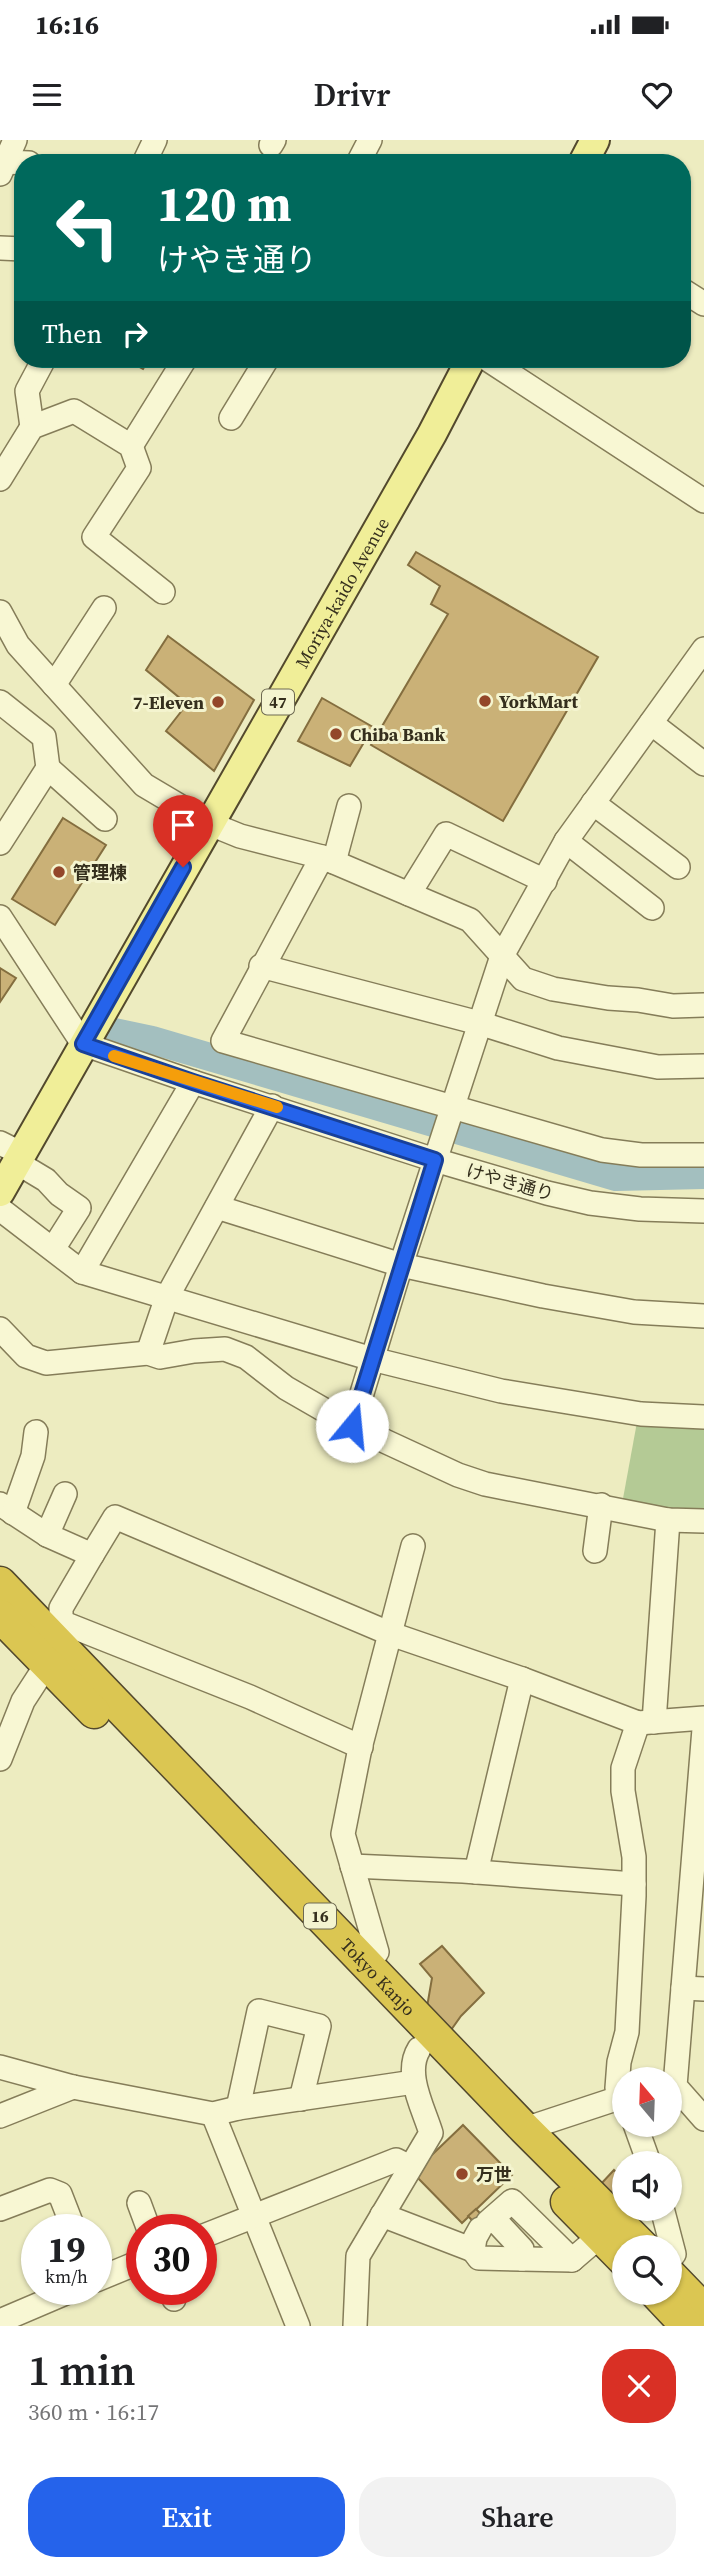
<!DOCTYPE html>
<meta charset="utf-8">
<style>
body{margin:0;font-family:"Source Serif 4","Noto Sans JP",serif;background:#f2f2f2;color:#202124;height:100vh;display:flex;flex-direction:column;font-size:26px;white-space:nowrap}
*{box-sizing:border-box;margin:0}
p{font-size:23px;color:#757577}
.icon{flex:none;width:38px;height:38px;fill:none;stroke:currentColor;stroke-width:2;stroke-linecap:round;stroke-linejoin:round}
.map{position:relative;height:2186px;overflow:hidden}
.sheet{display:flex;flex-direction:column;background:#fff;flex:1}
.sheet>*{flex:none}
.hud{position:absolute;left:14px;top:14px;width:677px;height:214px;border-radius:28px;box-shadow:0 2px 5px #0004;background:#00695c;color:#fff;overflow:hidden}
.needle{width:46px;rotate:341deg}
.controls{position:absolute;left:612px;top:1927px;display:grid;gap:14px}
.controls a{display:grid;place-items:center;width:70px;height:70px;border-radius:50%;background:#fff;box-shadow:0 2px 5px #0004;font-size:35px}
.speed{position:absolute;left:21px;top:2074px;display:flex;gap:14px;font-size:35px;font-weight:700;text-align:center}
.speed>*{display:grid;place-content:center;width:91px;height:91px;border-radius:50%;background:#fff;box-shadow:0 2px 5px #0004;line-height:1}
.speed small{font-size:18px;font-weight:400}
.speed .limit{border:10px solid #d22;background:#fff;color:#111}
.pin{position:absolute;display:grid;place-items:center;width:60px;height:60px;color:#fff;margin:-72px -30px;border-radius:50% 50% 50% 0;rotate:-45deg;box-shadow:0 0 7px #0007}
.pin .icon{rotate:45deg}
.me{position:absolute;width:77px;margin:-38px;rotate:17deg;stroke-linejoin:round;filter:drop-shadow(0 0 5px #0008)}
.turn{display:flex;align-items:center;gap:24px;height:147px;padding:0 28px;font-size:32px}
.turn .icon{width:91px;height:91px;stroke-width:2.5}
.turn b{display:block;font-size:49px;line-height:60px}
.then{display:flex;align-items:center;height:66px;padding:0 28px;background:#0003;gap:14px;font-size:26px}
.round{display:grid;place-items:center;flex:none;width:74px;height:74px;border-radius:28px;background:#f2f2f2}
.summary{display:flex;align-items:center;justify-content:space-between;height:119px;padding:0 28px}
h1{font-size:42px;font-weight:600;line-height:52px}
.primary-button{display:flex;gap:14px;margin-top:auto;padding:14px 28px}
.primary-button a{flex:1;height:80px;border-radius:28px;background:#2563eb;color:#fff;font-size:28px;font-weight:600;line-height:80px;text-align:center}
.primary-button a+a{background:#f2f2f2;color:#202124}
.status{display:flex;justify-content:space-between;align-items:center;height:49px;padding:0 35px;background:#fff;direction:ltr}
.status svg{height:19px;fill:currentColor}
header{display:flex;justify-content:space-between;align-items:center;height:91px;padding:0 28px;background:#fff;font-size:32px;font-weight:600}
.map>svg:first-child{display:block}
</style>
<div class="status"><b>16:16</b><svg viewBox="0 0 49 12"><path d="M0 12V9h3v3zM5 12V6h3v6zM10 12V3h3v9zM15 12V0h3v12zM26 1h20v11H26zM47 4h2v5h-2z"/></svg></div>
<header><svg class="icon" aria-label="menu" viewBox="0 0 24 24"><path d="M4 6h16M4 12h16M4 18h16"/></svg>Drivr<svg class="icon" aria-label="heart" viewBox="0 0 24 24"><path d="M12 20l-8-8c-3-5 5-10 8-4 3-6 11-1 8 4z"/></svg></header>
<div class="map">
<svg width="704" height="2186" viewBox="0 0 704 2186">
<rect width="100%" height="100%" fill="#edecc0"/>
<polygon fill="#b4ca95" points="637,1282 704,1286 704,1375 622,1364"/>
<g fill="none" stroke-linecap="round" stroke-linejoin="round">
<polyline stroke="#a3bfbf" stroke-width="28" points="114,892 152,900 616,1037 704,1035"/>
</g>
<g fill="#cab177" stroke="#846e3f" stroke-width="2">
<polygon points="125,219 149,219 143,229"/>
<polygon points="416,412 598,517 503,681 371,605 448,474 431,464 440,446 408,425"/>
<polygon points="168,496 254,560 214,631 166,591 187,564 146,530"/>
<polygon points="322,558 373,587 350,626 298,601"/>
<polygon points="63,678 106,705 55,785 12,759"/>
<polygon points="0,828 16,838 0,862"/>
<polygon points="442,1806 484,1853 461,1876 451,1890 427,1867 432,1838 420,1824"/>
<polygon points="463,1985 512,2035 462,2083 413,2033"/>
<polygon points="614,2030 625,2040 625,2068 600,2045"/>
<polygon points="476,2069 493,2087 485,2094 468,2076"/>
</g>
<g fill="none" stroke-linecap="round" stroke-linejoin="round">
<defs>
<g id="minor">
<polyline points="271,5 274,0"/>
<polyline points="5,22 29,23"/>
<polyline points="144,23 155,0"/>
<polyline points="358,23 370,0"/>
<polyline points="0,34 15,0"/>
<polyline points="0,108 23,109"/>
<polyline points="682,150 704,164"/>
<polyline points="487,219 704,361"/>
<polyline points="231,278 267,219"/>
<polyline points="32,287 27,251 44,219"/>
<polyline points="131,306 185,219"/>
<polyline points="0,339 32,287 74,271 131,306 139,328 94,397 163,452"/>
<polyline points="0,472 18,505 144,645 208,683 240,696 322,717 470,780 523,839 553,849 608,858 638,860 673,866 704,865"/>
<polyline points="54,545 104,468"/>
<polyline points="0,562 44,597 48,628 0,703"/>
<polyline points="651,583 704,624"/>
<polyline points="48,628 105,679"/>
<polyline points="593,663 678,727"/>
<polyline points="566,701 652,768"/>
<polyline points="322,717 223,901 602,1010 641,1015 704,1015"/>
<polyline points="334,722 349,666"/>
<polyline points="409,754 446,694 545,741"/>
<polyline points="0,777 83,904 193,942 435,1020 547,1053 590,1063 640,1069 704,1071"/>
<polyline points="261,826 479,883 558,908 658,927 704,926"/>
<polyline points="0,1003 20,1013"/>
<polyline points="16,1022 46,1040 59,1054 79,1068 53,1109"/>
<polyline points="217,1067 401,1125 543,1156 634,1172 704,1176"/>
<polyline points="0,1069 82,1132 372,1219 501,1251 641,1274 704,1277"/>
<polyline points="82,1132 193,942"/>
<polyline points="0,1189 26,1216 46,1223 148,1213 160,1217 194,1211 225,1209 246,1217 286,1248 352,1286 458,1335 485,1344 668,1380 704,1381"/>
<polyline points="148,1213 167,1157 272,966"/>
<polyline points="352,1286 401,1125 502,816 566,701 704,509"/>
<polyline points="0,1364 47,1395 92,1415 115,1377 391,1494 522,1539 638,1583 704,1578"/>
<polyline points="13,1373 33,1316 36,1292"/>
<polyline points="47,1395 65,1354"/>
<polyline points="595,1411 601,1365"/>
<polyline points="61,1482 250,1557 361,1607"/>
<polyline points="52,1491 61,1482 61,1468 92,1415"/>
<polyline points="654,1582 668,1380"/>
<polyline points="704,1589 675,1946 704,1979"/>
<polyline points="0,1619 23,1561 47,1524"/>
<polyline points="352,1726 463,1731 634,1744"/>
<polyline points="476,1732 522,1539"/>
<polyline points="366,1825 377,1812 343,1694 360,1608 413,1406"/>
<polyline points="683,1848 704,1849"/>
<polyline points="0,1927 73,1947 213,1974 238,1968 414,1942"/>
<polyline points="625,1964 617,1948 619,1922 627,1892 634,1756 634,1717 623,1651 623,1628 638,1583"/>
<polyline points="238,1968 259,1871 319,1886 301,1959"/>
<polyline points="213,1974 298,2186"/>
<polyline points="0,1976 73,1947"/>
<polyline points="635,1984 649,2023"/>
<polyline points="525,1989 625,1956"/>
<polyline points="139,2063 149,2090"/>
<polyline points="662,2068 674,2114 670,2118"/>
<polyline points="0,2069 50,2050 60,2054 74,2090"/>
<polyline points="382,2075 473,2110"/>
<polyline points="493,2078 522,2109 522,2119"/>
<polyline points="488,2082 512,2061 572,2120"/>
<polyline points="480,2089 475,2098 473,2110 479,2118 572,2120 600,2096"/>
<polyline points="201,2097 396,2020 410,2027"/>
<polyline points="96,2140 142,2121"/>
<polyline points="171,2149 174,2159"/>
<polyline points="0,2181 75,2149"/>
<path d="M 355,2186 L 358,2116 L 431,1993 C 423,1967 404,1933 419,1909"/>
</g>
<g id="major">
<polyline points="583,23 595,0"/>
<path id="s1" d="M 0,1052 L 432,294 L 471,219"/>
</g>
<g id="highway">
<path id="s2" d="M 0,1443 L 525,1989 L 643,2107"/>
<polyline points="0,1476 94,1572"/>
<polyline points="567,2062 625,2121"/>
<polyline points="670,2135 704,2170"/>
<polyline points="655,2152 687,2186"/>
</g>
</defs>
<use href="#minor" stroke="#857d59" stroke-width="26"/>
<use href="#major" stroke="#53492d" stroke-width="32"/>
<use href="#highway" stroke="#53492d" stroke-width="35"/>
<use href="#minor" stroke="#f8f7d3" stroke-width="23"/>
<use href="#major" stroke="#f0ee98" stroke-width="28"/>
<use href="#highway" stroke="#dbc652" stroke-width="32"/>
</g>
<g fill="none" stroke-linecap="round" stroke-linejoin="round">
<defs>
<polyline id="route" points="183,727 83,904 193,942 435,1020 352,1286"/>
</defs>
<use href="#route" stroke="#184099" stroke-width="18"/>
<use href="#route" stroke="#2563eb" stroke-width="12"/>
<polyline stroke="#f59e0b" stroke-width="12" points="114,916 277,967"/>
</g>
<g fill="#93472a" stroke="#f4f4cf" stroke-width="2.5">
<circle cx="485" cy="561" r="7"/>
<circle cx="218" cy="562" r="7"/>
<circle cx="336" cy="594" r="7"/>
<circle cx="59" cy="732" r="7"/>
<circle cx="462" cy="2034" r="7"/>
</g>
<g text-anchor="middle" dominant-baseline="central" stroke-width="6" stroke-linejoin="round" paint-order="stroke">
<g fill="#f4f4cf" stroke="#6e6a52" stroke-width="2">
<rect x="262" y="549.5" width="32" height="25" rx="5"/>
<rect x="304" y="1763.5" width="32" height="25" rx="5"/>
</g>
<g font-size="16" font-weight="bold" fill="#352f1d">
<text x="278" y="562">47</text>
<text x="320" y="1776">16</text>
</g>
<g font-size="18" fill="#352f1d" stroke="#f4f4cf">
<text stroke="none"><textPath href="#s1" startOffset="690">Moriya-kaido Avenue</textPath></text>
<text transform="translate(510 1042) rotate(16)">けやき通り</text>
<text stroke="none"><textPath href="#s2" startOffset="546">Tokyo Kanjo</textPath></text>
</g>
<g font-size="18" font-weight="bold" fill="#352f1d" stroke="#f4f4cf" text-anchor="start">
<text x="499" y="561">YorkMart</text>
<text x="204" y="562" text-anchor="end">7-Eleven</text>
<text x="350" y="594">Chiba Bank</text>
<text x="73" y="732">管理棟</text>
<text x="476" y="2034">万世</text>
</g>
</g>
</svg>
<div class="controls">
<a><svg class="needle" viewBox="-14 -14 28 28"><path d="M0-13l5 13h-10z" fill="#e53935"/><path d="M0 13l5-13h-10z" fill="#757577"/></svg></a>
<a><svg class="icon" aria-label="sound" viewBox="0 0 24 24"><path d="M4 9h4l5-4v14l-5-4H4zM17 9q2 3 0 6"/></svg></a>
<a><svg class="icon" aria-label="search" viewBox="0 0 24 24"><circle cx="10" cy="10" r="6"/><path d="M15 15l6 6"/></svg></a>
</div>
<div class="speed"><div>19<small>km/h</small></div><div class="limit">30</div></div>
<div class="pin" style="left:183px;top:727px;background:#d93025"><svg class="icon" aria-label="arrive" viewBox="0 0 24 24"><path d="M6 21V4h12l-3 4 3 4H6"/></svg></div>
<svg class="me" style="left:352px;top:1286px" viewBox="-20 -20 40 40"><circle r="19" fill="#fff"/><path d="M0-13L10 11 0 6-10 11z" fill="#2563eb"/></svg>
<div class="hud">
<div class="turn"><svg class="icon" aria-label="left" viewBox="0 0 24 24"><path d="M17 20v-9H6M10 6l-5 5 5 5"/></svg><div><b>120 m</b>けやき通り</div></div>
<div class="then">Then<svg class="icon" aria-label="right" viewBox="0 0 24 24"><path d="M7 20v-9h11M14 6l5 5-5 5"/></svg></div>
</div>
</div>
<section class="sheet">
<div class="summary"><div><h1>1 min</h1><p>360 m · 16:17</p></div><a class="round" style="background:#d93025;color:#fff"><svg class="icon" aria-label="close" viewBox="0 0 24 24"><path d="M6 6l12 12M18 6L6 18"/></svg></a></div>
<div class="primary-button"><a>Exit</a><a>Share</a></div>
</section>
